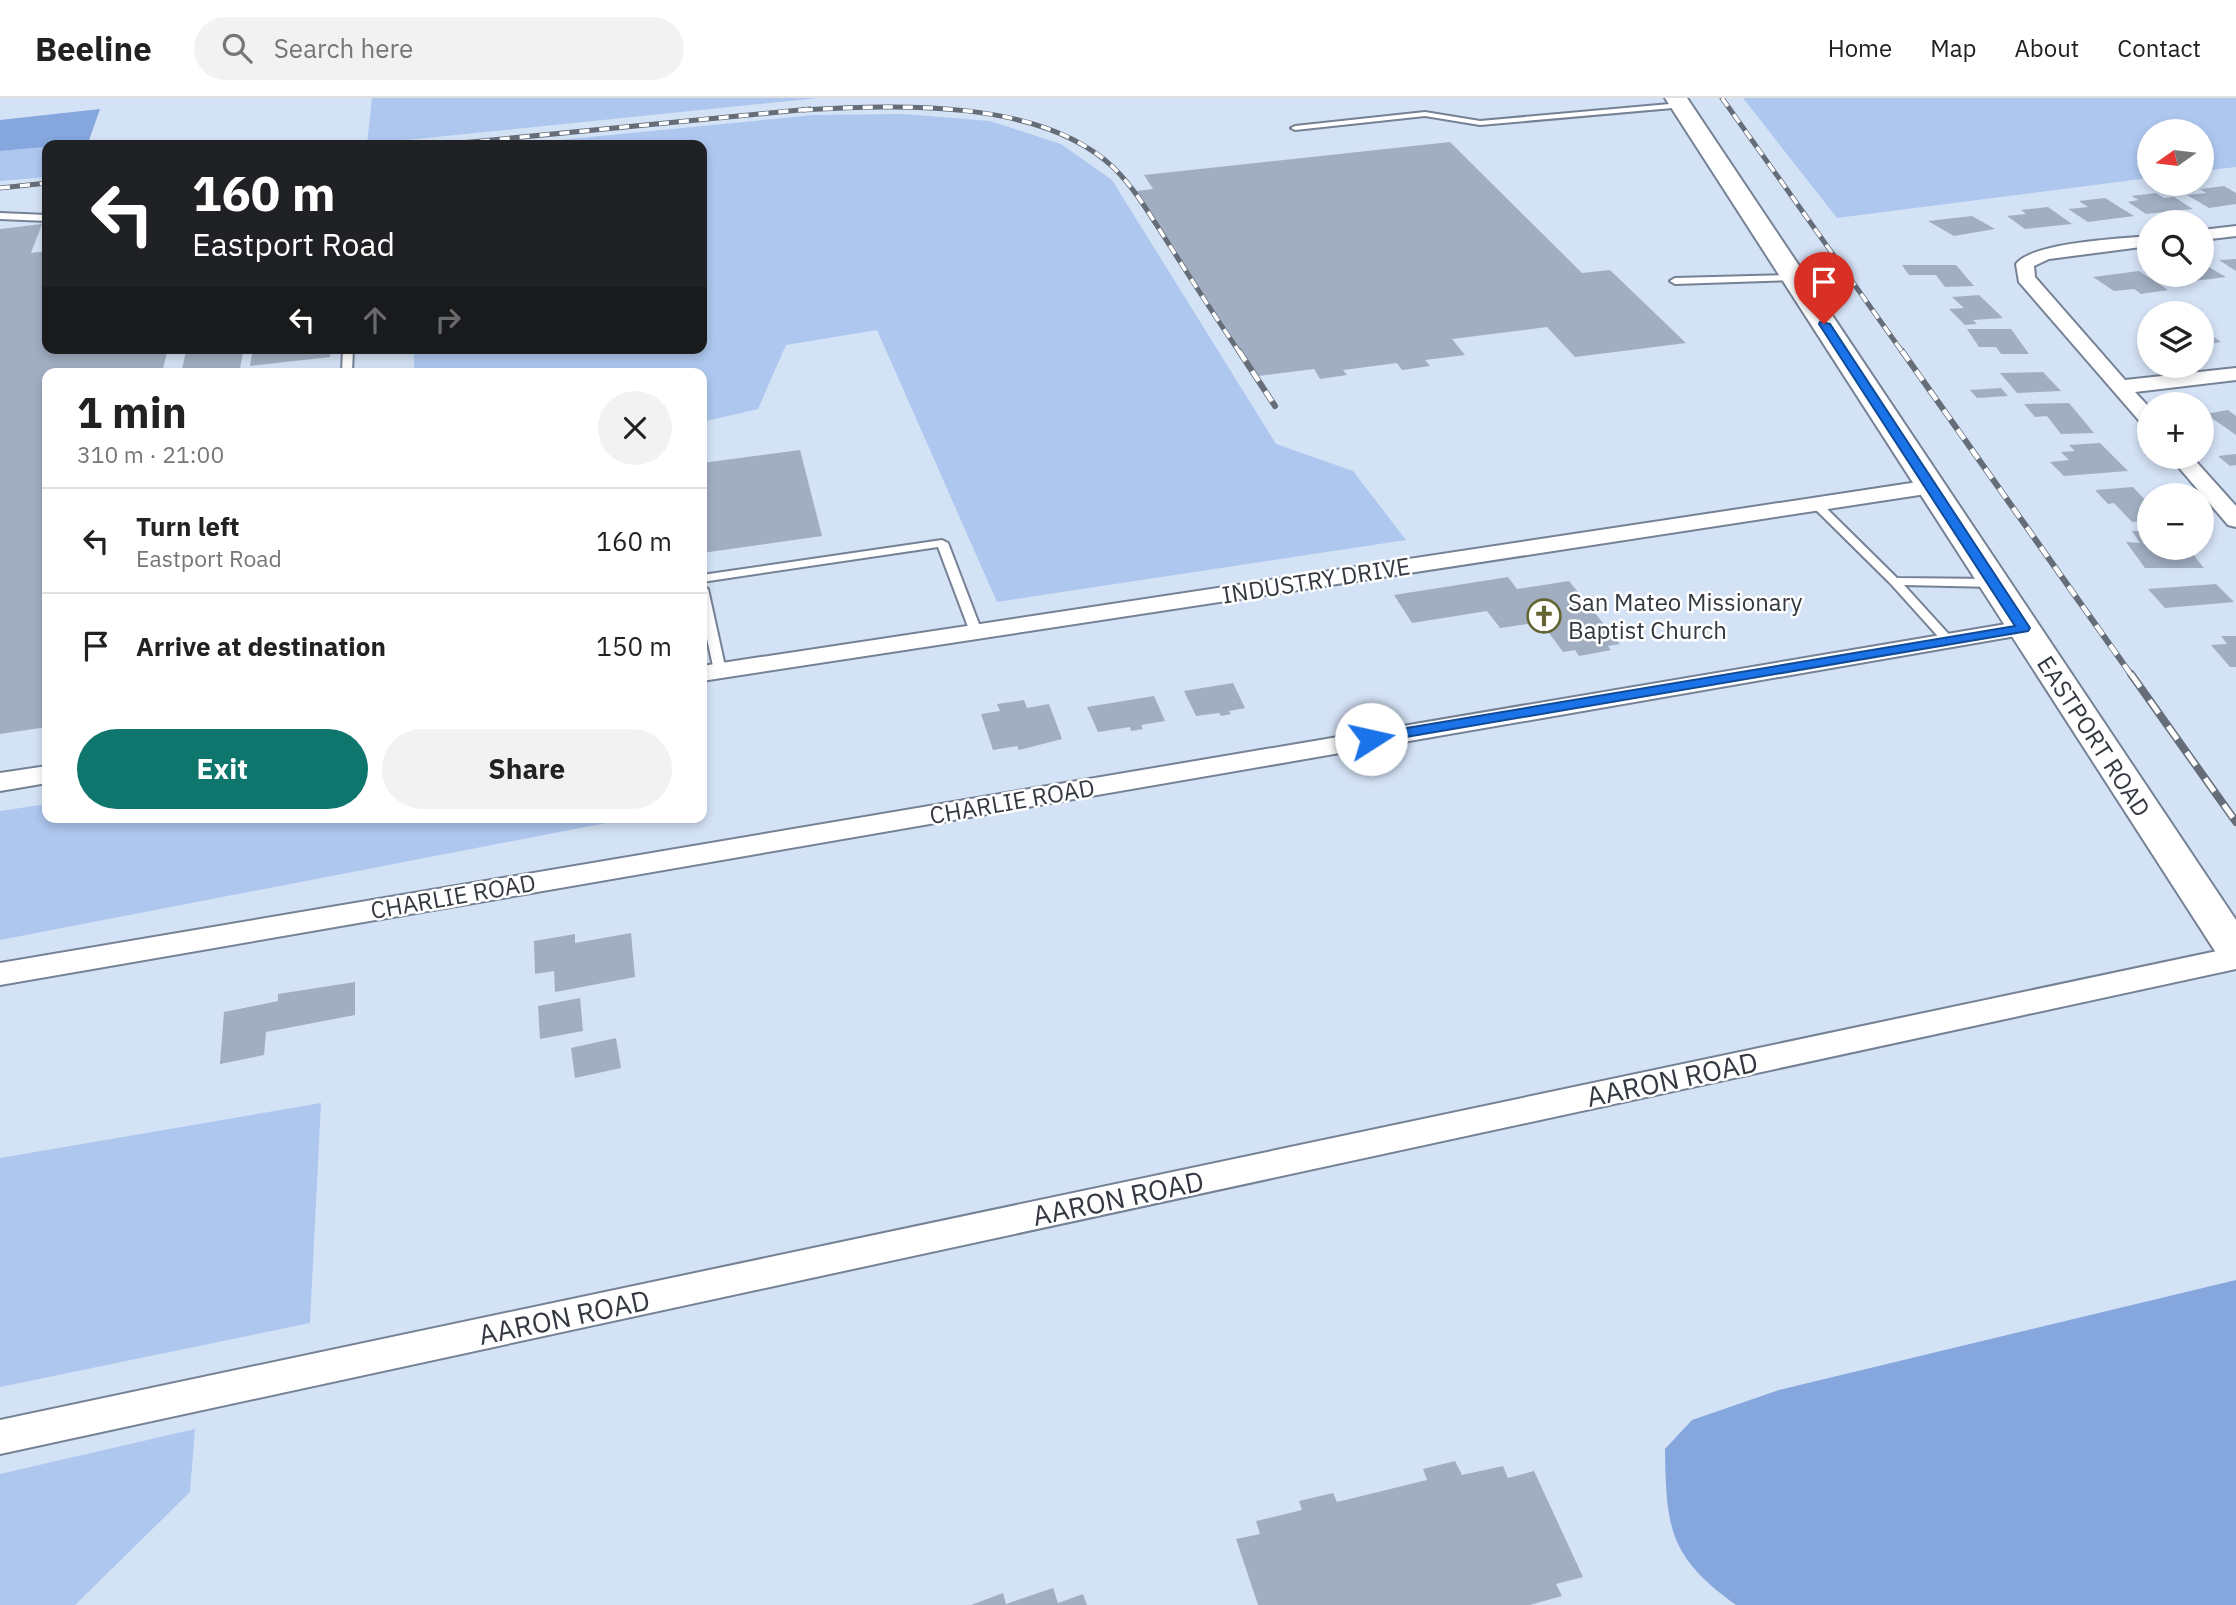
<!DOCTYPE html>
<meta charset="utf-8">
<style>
body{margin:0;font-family:"IBM Plex Sans",sans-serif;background:#f2f2f2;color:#222;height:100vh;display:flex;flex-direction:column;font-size:26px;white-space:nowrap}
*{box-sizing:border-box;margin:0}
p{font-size:23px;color:#767676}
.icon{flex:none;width:38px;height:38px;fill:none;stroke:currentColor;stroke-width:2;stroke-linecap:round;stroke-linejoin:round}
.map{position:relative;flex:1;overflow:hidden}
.sheet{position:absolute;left:42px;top:270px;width:665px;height:455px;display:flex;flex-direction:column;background:#fff;border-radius:14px;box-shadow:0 4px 10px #0003}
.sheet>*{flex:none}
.guide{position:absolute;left:42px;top:42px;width:665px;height:214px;border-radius:14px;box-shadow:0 4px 10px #0003;background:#202124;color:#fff;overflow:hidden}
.needle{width:46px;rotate:256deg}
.buttons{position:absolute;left:2137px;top:21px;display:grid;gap:14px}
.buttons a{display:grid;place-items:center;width:77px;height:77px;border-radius:50%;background:#fff;box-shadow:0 4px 10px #0003;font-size:35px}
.pin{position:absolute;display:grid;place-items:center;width:60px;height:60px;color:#fff;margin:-72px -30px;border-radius:50% 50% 50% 0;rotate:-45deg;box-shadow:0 0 7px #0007}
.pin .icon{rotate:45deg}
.me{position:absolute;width:77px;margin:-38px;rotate:80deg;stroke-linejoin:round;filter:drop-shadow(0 0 5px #0008)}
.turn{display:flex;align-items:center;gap:24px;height:147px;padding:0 35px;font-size:32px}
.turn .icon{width:91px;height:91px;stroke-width:2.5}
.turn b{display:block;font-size:49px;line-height:60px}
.lanes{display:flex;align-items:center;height:66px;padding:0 35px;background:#0003;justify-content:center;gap:35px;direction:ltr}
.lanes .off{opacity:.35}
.round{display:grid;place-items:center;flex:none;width:74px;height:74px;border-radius:37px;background:#f2f2f2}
.summary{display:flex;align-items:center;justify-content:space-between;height:119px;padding:0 35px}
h1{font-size:42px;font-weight:700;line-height:52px}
.button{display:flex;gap:14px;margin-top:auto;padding:14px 35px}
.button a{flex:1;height:80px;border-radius:42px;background:#0f766e;color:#fff;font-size:28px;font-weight:700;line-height:80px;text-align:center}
.button a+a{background:#f2f2f2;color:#222}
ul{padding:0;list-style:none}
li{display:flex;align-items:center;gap:21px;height:105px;padding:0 35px;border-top:2px solid #e0e0e0}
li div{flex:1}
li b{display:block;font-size:26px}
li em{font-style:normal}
header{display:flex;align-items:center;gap:42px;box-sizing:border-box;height:98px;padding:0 35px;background:#fff;border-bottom:2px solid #e0e0e0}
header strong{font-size:33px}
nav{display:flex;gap:38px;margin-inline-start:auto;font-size:24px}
.search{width:490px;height:63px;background:#f2f2f2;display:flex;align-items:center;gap:18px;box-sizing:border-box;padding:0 24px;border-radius:38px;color:#767676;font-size:26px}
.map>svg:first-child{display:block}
</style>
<header>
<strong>Beeline</strong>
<div class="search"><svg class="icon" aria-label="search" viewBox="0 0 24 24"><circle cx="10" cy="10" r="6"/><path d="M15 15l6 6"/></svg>Search here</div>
<nav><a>Home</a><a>Map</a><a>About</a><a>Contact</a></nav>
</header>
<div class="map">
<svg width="2236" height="1507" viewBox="0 0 2236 1507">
<rect width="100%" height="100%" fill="#d4e2f6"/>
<g fill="#aec7ef">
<polygon points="372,0 819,0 367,46"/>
<polygon points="1743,0 2236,0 2236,69 2202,73 2202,33 2149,33 2149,80 1837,120"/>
<polygon points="904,16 990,23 1061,46 1112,82 1276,346 1353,373 1406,442 997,504 877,232 786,247 758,311 702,324 702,275 414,275 414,250 702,250 702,47 508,47 814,17"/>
<polygon points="47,48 47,79 0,83 0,53"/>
<polygon points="47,706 47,719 637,719 0,842 0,713"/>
<polygon points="321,1005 310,1225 0,1289 0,1060"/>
<polygon points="195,1331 190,1394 75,1507 0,1507 0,1376"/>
</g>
<g fill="#85a7de">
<polygon points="100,11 88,45 0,53 0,22"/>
<path d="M 2236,1182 L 2236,1507 L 1736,1507 C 1669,1459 1666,1430 1665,1351 L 1692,1322 L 1779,1292 Z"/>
</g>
<g fill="#a1aec2">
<polygon points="1450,44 1582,175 1610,172 1686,245 1575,259 1547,229 1452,241 1465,257 1425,262 1430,268 1402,272 1397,265 1343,272 1347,277 1320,281 1314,271 1258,278 1136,93 1153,91 1144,77"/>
<polygon points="2224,88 2236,95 2236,106 2209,110 2187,97 2206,95 2200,91"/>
<polygon points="2156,95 2164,100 2174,99 2193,111 2146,116 2128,104 2139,102 2131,98"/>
<polygon points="2105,100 2134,118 2088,124 2068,111 2088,109 2079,103"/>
<polygon points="2048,109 2072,126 2025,131 2007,118 2026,116 2021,112"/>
<polygon points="1972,118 1995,131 1954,138 1928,123"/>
<polygon points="42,126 31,155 47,153 47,250 168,250 162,275 47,275 47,629 0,636 0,131"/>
<polygon points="2236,161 2236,173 2219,162"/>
<polygon points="2202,165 2226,179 2178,185 2166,177 2202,177"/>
<polygon points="1902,167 1956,167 1974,188 1945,189 1936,177 1909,177"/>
<polygon points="2139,173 2168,192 2141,196 2134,191 2114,193 2093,179"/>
<polygon points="1979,197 2003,220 1973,222 1977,226 1965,227 1949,211 1964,210 1952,199"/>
<polygon points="1967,231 2011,231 2029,256 2001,256 1996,249 1979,249"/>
<polygon points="2202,231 2221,244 2202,247"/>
<polygon points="187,250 244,250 239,275 181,275"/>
<polygon points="253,250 331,250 330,259 250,268"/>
<polygon points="2043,274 2061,293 2017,295 2000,275"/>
<polygon points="2001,290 2008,298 1977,300 1970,292"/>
<polygon points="2069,305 2094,335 2061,336 2047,318 2035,319 2024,306"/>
<polygon points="2228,312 2236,318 2236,337 2206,316"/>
<polygon points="2100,345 2128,373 2064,378 2050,364 2069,362 2061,354 2075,353 2069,347"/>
<polygon points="800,352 822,438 702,455 702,365"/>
<polygon points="2236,356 2236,367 2230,368 2218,358"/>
<polygon points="2133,389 2149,406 2149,423 2132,424 2114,405 2108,406 2095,392"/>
<polygon points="2132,433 2149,433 2149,450 2188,450 2204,470 2145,470 2126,444 2140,445"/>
<polygon points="1508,479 1517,491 1569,483 1620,546 1608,548 1611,552 1579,558 1575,552 1563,554 1541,524 1500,530 1487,513 1412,525 1394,497"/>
<polygon points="2216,486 2234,504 2165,510 2148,491"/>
<polygon points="2221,538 2236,538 2236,569 2230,569 2211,547 2227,546"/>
<polygon points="1233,585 1245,610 1229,613 1231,616 1221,618 1219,615 1196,618 1184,593"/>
<polygon points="1154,598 1165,623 1141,627 1143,631 1131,633 1130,629 1098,634 1087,609"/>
<polygon points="1024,602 1027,610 1049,606 1062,641 1019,652 1017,648 993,652 981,616 1000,613 997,606"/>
<polygon points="631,835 635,879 555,894 554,873 535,876 534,843 575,836 575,845"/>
<polygon points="355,884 355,917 266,934 264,957 220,966 224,914 278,903 278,896"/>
<polygon points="580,900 583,933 540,941 538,908"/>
<polygon points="616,940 621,970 575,980 571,950"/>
<polygon points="1455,1363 1462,1377 1503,1368 1508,1380 1534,1373 1583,1479 1556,1486 1562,1498 1530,1507 1258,1507 1236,1441 1260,1436 1256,1423 1302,1412 1299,1403 1333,1395 1337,1404 1427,1382 1423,1371"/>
<polygon points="1053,1490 1058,1505 1083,1496 1087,1507 971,1507 1003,1495 1006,1506"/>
</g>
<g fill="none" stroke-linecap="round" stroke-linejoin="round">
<defs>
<g id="lane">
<polygon points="1681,5 1684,5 1684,9 1480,27 1425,18 1295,32 1291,30 1295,28 1425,14 1480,23"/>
<polygon points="0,115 47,117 47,123 0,121"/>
<polygon points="1794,177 1799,180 1797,182 1675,186 1670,183 1675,180"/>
<polygon points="343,250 353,250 352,275 342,275"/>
<polygon points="1816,403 1820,404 1897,480 1994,481 2000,485 1994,489 1904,487 1954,542 1952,545 1944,545 1890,485 1812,408 1810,406"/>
<polygon points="942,442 948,445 982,534 980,537 972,537 970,534 938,449 702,484 702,477"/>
<polygon points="702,487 708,491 726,573 720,577 714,573 702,517"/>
</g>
<g id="street">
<polygon points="2236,128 2236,138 2202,142 2202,132"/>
<path d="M 2149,138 L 2149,148 L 2049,161 L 2034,168 L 2035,179 L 2125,282 L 2236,270 L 2236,282 L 2135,294 L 2149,309 L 2149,328 L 2142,326 L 2019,184 L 2016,166 C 2033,144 2120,141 2149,138 Z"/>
<polygon points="2170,359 2192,359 2236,408 2236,429 2228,427"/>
<polygon points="1931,382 1939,384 1942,389 1939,394 702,583 702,568"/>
<polygon points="2024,523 2033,525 2036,530 2033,535 0,887 0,865"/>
<polygon points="47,668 47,685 0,693 0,675"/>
<polygon points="2236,849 2236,871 0,1356 0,1322"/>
</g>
<polygon id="secondary" points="1665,0 1687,0 2236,822 2236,868 2222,864"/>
</defs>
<use href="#lane" stroke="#758194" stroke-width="4"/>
<use href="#street" stroke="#758194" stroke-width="4"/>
<use href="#secondary" stroke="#758194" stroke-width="4"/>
<use href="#lane" fill="#fff" fill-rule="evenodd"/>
<use href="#street" fill="#fff" fill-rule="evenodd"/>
<use href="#secondary" fill="#fff" fill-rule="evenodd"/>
<defs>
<g id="rail-far2">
<polyline points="1722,0 1903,255"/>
<path d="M 803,12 C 899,7 1040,0 1114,70 C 1137,93 1153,122 1170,148 C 1193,184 1216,220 1240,255"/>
<polyline points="440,47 810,11"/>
<polyline points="0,90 47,85"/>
</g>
<g id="rail-far1">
<polyline points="1239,253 1275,308"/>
<polyline points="1902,253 2132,578"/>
</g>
<polyline id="rail" points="2131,576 2236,724"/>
</defs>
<use href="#rail-far2" stroke="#656d79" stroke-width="5"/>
<use href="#rail-far1" stroke="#656d79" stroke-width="6"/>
<use href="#rail" stroke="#656d79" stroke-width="8"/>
<use href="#rail-far2" stroke="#fff" stroke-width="3.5" stroke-dasharray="10" stroke-linecap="butt"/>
<use href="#rail-far1" stroke="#fff" stroke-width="4.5" stroke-dasharray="12" stroke-linecap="butt"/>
<use href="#rail" stroke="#fff" stroke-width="5" stroke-dasharray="16" stroke-linecap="butt"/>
</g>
<polygon fill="#1a73e8" stroke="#114b97" stroke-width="2" points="1820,224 1830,226 2030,530 2028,533 1371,645 1366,644 1364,641 1366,638 1371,636 2015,528 1819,226"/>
<defs>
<symbol id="church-ring" viewBox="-11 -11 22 22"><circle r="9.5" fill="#fff" stroke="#636431" stroke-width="1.5"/><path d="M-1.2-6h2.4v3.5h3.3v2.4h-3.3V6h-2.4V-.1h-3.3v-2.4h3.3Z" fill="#636431"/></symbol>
</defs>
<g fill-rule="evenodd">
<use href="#church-ring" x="1525" y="499" width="38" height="38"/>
</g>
<g text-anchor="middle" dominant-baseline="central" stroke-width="5" stroke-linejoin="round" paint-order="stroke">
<g font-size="24" fill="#343941" stroke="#fff">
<text transform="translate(1316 482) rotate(-9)">INDUSTRY DRIVE</text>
<text transform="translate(2094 638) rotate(57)">EASTPORT ROAD</text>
<text transform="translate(1012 703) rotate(-10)">CHARLIE ROAD</text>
<text transform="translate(453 798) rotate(-10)">CHARLIE ROAD</text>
</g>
<g font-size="24" fill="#343941" stroke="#fff" text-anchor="start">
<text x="1568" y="504">San Mateo Missionary<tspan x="1568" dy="28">Baptist Church</tspan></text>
</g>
<g font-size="28" fill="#343941" stroke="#fff">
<text transform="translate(1672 981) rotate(-12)">AARON ROAD</text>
<text transform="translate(1118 1100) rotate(-12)">AARON ROAD</text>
<text transform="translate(564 1219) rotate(-12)">AARON ROAD</text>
</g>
</g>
</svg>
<div class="buttons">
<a><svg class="needle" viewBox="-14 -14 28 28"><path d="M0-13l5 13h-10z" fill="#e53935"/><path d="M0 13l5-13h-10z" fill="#767676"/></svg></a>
<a><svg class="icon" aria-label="search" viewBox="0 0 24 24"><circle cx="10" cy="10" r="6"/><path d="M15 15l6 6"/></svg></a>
<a><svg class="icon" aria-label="layers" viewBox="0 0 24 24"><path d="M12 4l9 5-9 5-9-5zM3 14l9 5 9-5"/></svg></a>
<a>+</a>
<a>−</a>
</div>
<div class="pin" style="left:1824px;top:226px;background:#d93025"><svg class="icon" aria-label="arrive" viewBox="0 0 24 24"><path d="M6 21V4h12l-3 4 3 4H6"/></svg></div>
<svg class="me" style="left:1371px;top:641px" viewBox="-20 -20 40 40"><circle r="19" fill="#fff"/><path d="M0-13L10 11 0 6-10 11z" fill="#1a73e8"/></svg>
<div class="guide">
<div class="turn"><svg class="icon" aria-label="left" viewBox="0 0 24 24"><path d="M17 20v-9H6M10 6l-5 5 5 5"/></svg><div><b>160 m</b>Eastport Road</div></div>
<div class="lanes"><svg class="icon" aria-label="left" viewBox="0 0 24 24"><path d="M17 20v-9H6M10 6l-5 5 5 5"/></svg><svg class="icon off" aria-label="ahead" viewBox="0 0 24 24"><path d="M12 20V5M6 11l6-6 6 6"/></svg><svg class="icon off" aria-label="right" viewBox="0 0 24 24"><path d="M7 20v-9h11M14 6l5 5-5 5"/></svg></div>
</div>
<section class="sheet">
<div class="summary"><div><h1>1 min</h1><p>310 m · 21:00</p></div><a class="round"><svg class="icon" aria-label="close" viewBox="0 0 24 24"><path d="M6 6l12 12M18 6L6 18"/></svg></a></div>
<ul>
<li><svg class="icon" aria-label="left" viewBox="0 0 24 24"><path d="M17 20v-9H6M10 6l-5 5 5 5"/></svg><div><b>Turn left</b><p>Eastport Road</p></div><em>160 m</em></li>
<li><svg class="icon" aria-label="arrive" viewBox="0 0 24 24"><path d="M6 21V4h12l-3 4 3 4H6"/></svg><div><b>Arrive at destination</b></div><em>150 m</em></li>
</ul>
<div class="button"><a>Exit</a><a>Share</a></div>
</section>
</div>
